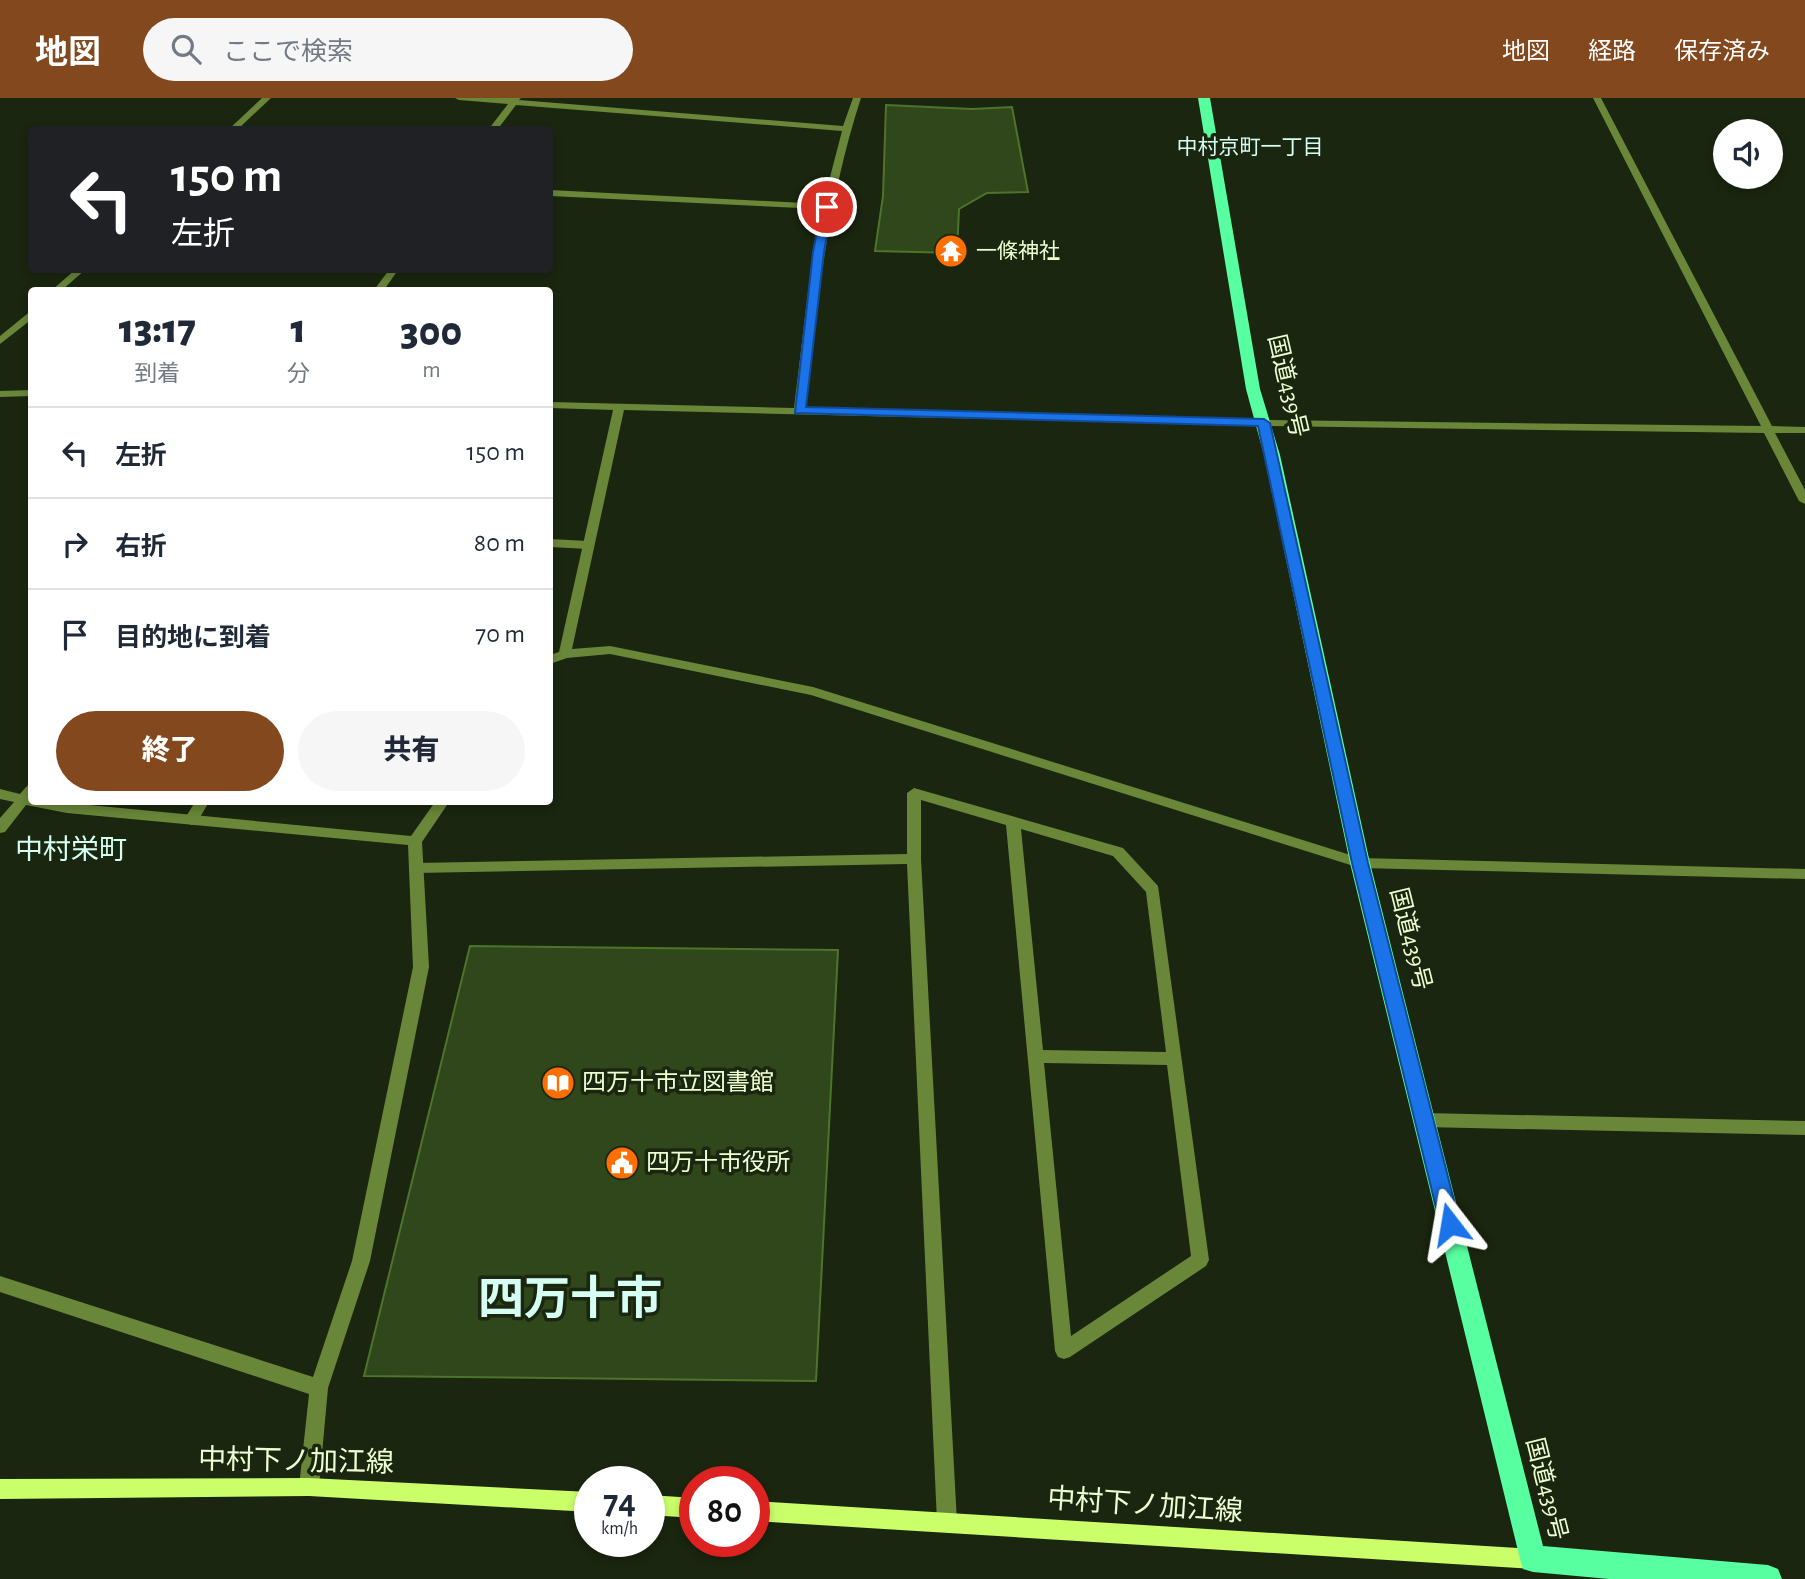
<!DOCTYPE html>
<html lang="ja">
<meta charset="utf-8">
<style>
body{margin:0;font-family:"Alegreya Sans","Noto Sans JP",sans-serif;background:#f6f6f7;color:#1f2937;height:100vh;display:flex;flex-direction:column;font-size:26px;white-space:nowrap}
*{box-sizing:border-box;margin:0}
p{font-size:23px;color:#747a83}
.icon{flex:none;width:38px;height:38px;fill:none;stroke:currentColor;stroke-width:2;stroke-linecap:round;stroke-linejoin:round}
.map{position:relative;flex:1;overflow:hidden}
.side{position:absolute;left:28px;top:189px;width:525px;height:518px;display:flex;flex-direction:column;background:#fff;border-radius:7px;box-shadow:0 4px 10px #0003}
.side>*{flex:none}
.hud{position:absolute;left:28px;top:28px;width:525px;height:147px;border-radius:7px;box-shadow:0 4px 10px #0003;background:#202124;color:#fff;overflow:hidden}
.buttons{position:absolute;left:1713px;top:21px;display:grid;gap:14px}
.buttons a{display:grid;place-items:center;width:70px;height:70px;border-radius:50%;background:#fff;box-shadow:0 4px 10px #0003;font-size:35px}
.speed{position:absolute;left:574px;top:1368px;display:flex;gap:14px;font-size:35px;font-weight:700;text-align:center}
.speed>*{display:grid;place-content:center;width:91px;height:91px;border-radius:50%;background:#fff;box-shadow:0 4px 10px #0003;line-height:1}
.speed small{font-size:18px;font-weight:400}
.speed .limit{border:10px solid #d22;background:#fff;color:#111}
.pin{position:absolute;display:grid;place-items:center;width:60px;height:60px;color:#fff;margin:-30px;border:4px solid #fff;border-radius:50%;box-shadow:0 2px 7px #0007}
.me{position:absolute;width:77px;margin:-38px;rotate:346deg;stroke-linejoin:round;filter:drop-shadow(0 0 5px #0008)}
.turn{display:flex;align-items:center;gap:24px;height:147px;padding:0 28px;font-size:32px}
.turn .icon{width:91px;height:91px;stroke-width:2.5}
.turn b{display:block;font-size:49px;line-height:60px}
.eta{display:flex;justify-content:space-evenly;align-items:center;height:119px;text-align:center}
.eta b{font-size:42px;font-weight:800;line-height:49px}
.primary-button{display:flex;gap:14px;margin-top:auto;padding:14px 28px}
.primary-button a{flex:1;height:80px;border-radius:42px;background:#83481e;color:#fff;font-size:28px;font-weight:800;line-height:80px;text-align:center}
.primary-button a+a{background:#f6f6f7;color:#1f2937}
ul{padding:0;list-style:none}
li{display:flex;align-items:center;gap:21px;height:91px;padding:0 28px;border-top:2px solid #e0e1e3}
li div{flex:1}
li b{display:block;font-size:26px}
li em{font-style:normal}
header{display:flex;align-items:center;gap:42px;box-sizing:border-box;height:98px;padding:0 35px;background:#83481e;color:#fff}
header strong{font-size:33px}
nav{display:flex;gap:38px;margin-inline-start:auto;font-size:24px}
.search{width:490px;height:63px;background:#f6f6f7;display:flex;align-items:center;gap:18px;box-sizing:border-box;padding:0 24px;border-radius:38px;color:#747a83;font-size:26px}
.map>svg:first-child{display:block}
</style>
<header>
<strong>地図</strong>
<div class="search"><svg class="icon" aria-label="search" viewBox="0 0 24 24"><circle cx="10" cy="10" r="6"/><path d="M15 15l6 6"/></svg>ここで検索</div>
<nav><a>地図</a><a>経路</a><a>保存済み</a></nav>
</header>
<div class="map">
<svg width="1805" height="1481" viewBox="0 0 1805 1481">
<rect width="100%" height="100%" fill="#1a260f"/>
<g fill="#2f471a" stroke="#4e742c" stroke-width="2">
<polygon points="886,7 972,11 1012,9 1028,94 987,95 959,111 957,155 875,153 883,98"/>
<polygon points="470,848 838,852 816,1283 364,1278"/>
</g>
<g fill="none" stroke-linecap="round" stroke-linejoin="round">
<g fill="#698639" fill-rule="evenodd">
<polygon points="550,441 588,443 594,447 588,451 550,449"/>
<path d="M 914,690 L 1123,750 L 1158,788 L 1209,1162 L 1206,1168 L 1070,1259 L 1064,1261 L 1058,1259 L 1055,1253 L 1006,727 L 921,702 L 921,761 L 957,1424 L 954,1431 L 947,1434 L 940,1431 L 937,1424 L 907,766 L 416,775 L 411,774 L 409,770 L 411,766 L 416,765 L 907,756 L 907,695 ZM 1021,731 L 1113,758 L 1146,794 L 1166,954 L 1043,952 ZM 1044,965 L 1167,967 L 1191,1158 L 1071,1238 Z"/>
<polygon points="195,704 209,704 196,726 191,727 184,722"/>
</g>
<g fill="#698639" fill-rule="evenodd">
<polygon points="262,0 271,0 237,32 228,32"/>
<path d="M 455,0 L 521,0 L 519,2 L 843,28 L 853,0 L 861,0 C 828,101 817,205 805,310 L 1264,322 L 1761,328 L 1593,0 L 1601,0 L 1772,328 L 1805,329 L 1805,335 L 1775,335 L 1805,392 L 1805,406 L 1799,403 L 1764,335 L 1264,328 L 624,312 L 572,551 L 610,548 L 813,589 L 1360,760 L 1805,771 L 1805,781 L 1360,770 L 811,597 L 610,556 L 567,560 L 550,566 L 550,557 L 559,554 L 613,312 L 550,310 L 550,304 L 794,310 L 808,194 L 822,111 L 550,98 L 550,92 L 823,106 L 842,33 L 516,7 L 497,32 L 488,32 L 508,6 L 459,2 Z"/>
<polygon points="75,172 85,172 62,192 52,192"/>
<polygon points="389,172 398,172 384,192 374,192"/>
<polygon points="32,212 32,221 0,246 0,238"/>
<polygon points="32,292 32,298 0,299 0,293"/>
<polygon points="32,686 32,704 58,704 411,738 435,704 449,704 422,744 429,869 370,1163 328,1290 319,1389 316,1396 309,1398 302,1396 299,1389 309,1296 0,1194 0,1178 313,1279 352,1163 413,869 408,747 67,715 26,707 5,734 0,735 0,720 14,704 0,701 0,691 20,696 27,688"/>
<polygon points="1424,1015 1805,1023 1805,1037 1424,1029 1418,1027 1416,1022 1418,1017"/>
</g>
<g fill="#caff6a" fill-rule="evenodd">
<polygon points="309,1380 590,1394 590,1414 309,1398 0,1401 0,1381"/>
<polygon points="649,1397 695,1400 695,1420 649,1417"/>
<polygon points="754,1403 1533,1451 1540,1454 1543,1461 1540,1468 1533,1471 754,1423"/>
</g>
<polygon fill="#58ffa0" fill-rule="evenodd" points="1198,0 1210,0 1260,291 1280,357 1370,765 1543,1448 1768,1467 1778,1471 1782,1481 1609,1481 1533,1474 1523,1471 1520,1461 1350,765 1264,357 1246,291"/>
</g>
<polygon fill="#1a73e8" stroke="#114b97" stroke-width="2" points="827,106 832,109 824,154 806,309 1264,321 1270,325 1368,765 1460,1126 1457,1132 1450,1134 1443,1132 1440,1126 1352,765 1258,328 795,315 813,154 822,109"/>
<defs>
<symbol id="temple-disc" viewBox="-11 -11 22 22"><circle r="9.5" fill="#fe6e00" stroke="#1a260f"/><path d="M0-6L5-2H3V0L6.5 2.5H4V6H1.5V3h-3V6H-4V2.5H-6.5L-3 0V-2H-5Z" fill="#fff"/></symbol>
<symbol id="library-disc" viewBox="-11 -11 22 22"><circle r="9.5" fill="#fe6e00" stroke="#1a260f"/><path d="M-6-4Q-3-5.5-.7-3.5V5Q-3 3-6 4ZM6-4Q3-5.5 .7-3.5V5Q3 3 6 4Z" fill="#fff"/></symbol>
<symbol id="civic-disc" viewBox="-11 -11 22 22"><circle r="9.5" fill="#fe6e00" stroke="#1a260f"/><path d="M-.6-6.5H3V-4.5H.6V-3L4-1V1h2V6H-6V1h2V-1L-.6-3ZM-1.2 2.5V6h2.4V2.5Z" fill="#fff"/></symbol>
</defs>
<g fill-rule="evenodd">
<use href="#temple-disc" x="932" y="134" width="38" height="38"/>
<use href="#library-disc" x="539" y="966" width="38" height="38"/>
<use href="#civic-disc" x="603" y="1046" width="38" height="38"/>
</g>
<g text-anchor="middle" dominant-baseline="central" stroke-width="7" stroke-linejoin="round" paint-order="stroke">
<g font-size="21" fill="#d5fff2" stroke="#1a260f">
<text x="1250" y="49">中村京町一丁目</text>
</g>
<g font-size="21" fill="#ecffd3" stroke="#1a260f" text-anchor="start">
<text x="976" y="153">一條神社</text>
</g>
<g font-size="24" fill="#ecffd3" stroke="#1a260f">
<text transform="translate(1287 288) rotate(77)">国道439号</text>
<text transform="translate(1410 841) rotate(76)">国道439号</text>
<text transform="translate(1546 1391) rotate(76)">国道439号</text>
</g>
<g font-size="24" fill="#ecffd3" stroke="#1a260f" text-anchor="start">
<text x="582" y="985">四万十市立図書館</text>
<text x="646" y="1065">四万十市役所</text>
</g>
<g font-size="28" fill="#d5fff2" stroke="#1a260f">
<text x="71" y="753">中村栄町</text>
</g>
<g font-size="28" fill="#ecffd3" stroke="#1a260f">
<text transform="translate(296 1364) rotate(1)">中村下ノ加江線</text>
<text transform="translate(1145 1408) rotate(4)">中村下ノ加江線</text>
</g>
<g font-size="46" font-weight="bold" fill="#d5fff2" stroke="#1a260f">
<text x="570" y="1202">四万十市</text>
</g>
</g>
</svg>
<div class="buttons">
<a><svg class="icon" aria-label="sound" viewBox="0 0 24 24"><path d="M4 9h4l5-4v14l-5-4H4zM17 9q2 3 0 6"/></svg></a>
</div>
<div class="speed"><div>74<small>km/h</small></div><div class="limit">80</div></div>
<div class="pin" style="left:827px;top:109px;background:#d93025"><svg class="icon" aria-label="arrive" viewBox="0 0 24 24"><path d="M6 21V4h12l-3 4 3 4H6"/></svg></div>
<svg class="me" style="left:1450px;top:1126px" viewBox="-20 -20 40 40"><path d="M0-17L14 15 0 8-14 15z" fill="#1a73e8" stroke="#fff" stroke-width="4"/></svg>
<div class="hud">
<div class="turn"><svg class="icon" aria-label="left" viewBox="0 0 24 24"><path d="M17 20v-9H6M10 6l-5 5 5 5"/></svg><div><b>150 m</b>左折</div></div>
</div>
<section class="side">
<div class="eta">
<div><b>13:17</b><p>到着</p></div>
<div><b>1</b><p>分</p></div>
<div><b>300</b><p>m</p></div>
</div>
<ul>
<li><svg class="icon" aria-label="left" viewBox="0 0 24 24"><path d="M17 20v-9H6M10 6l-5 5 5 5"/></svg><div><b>左折</b></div><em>150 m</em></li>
<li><svg class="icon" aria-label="right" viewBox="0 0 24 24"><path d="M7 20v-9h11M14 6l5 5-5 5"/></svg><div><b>右折</b></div><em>80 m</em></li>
<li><svg class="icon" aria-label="arrive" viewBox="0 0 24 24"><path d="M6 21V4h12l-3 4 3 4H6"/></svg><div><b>目的地に到着</b></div><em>70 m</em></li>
</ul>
<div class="primary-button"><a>終了</a><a>共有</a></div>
</section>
</div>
